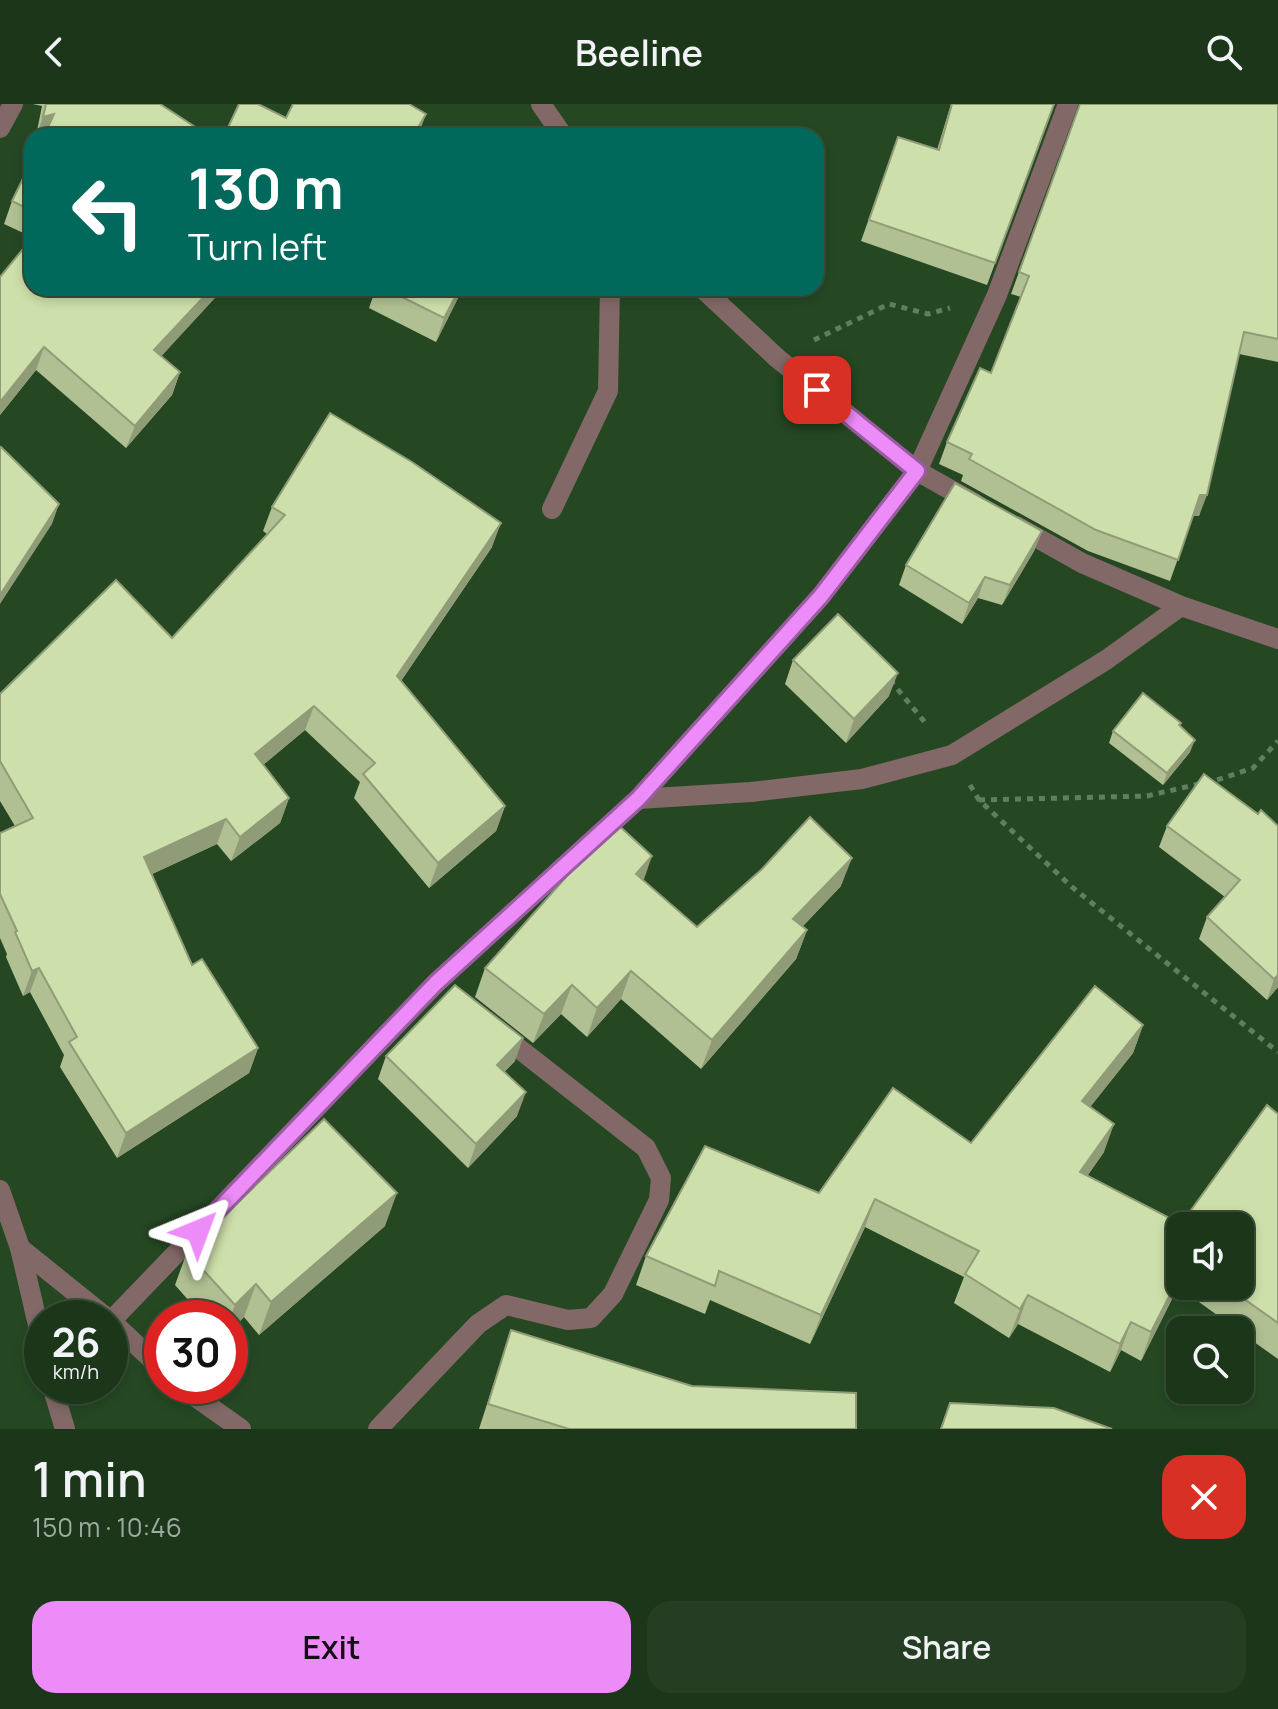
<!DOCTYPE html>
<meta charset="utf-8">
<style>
body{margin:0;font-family:Manrope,sans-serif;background:#253e23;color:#f1f3f6;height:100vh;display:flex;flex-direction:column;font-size:30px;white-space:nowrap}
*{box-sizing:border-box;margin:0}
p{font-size:26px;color:#a0aba2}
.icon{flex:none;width:44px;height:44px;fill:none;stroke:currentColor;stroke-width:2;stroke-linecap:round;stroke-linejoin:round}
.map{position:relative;height:1325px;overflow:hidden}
.drawer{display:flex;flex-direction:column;background:#1c361a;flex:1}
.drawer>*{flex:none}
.banner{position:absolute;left:24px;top:24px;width:800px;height:168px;border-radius:24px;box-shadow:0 4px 12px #0003,0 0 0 2px #3a5039;background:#00695c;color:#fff;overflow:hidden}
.tools{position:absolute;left:1166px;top:1108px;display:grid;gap:16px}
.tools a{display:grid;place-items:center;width:88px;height:88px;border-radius:16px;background:#1c361a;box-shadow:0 4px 12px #0003,0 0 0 2px #3a5039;font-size:40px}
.speed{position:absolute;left:24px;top:1196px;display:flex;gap:16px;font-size:40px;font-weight:700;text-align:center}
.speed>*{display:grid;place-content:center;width:104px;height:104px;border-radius:50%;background:#1c361a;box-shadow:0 4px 12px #0003,0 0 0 2px #3a5039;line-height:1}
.speed small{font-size:20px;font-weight:400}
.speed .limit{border:12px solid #d22;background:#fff;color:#111}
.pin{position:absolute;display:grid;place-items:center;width:68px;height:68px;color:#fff;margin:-34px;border-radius:16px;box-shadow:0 4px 12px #0006}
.me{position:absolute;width:88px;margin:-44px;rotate:44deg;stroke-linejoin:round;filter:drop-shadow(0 0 6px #0008)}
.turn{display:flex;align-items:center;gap:28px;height:168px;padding:0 32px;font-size:36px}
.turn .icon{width:104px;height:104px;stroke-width:2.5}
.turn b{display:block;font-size:56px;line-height:68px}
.round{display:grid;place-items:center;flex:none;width:84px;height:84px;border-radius:24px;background:#253e23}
.overview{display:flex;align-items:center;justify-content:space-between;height:136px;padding:0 32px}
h1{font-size:48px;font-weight:600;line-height:60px}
.primary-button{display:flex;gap:16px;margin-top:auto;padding:16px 32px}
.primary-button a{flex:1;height:92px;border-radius:24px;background:#ed8cf9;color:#111;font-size:32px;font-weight:600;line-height:92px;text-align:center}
.primary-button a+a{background:#253e23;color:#f1f3f6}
header{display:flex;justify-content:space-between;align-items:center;height:104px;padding:0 32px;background:#1c361a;font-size:36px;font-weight:600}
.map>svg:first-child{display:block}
</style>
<header><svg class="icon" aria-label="back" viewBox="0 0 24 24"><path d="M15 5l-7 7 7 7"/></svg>Beeline<svg class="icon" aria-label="search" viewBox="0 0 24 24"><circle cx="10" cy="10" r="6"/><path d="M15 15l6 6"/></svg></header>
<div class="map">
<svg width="1278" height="1325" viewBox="0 0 1278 1325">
<rect width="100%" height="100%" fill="#254823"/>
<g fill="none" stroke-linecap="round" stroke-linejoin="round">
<g stroke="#617e5f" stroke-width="5" stroke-dasharray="6 6" stroke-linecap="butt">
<polyline points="814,236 889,200 928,210 950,204"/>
<polyline points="890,576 927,621"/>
<polyline points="970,681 979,696 1072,783 1278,948"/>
<polyline points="979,696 1147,692 1220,675 1253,664 1278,637"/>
</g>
<g stroke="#826967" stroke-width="20">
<polyline points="541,0 563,32"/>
<polyline points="0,24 13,0"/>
<polyline points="702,184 777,254 917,367 974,399"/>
<polyline points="552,405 608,287 610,184"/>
<polyline points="1016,422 1082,459 1181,502 1278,535"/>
<polyline points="638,695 751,688 862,675 952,651 1106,556 1181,502"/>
<polyline points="0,1086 20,1144 42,1238"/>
<polyline points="20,1144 107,1214"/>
<polyline points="110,1216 162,1265"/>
<polyline points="110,1218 436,879 638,695 821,492 917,367 997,191 1068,0"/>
<polyline points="52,1282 65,1325"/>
<polyline points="180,1282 241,1325"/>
<polyline points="378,1325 478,1220 506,1201 568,1216 591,1214 613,1190 659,1096 661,1074 646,1044 499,929"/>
</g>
</g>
<g fill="#b0c092" fill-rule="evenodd">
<polygon points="33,0 160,0 209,32 36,32 42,2"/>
<polygon points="951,0 1054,0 987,181 861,137 898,33 937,46"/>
<polygon points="1080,0 1278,0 1278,258 1239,250 1199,412 1193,412 1170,477 1088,447 961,377 963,371 939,360 947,338 991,269 1021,193 1011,190"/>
<polygon points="32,56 32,133 4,120 12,97"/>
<polygon points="0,173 32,184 224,184 161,252 180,268 172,291 126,344 36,266 0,311"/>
<polygon points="376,184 463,184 436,238 369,204"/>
<polygon points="272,403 492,443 401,577 505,702 496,727 429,784 354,694 360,678 305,626 263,661 289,694 280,719 231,757 217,740 152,770 192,861 258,944 249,969 117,1054 60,963 64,951 30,888 23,892 6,853 7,850 0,834 0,729 15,722 0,697 0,590 172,534 267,430 263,427"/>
<polygon points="1042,427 1034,447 1002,501 978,494 962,520 899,481 906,461"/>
<polygon points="793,556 889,592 846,639 785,580"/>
<polygon points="1181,619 1180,621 1190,648 1163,681 1109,639 1113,627"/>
<polygon points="1258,710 1278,722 1278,883 1267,896 1199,835 1207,813 1225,793 1159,743 1167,722"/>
<polygon points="643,776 697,823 841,782 803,822 807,826 796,855 701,965 621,895 587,933 561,910 533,939 475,893 485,864"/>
<path d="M 1143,921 L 1133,949 L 1090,1003 L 1104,1048 L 1087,1072 L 1181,1120 L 1278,1010 L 1278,1255 L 1240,1228 L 1240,1226 L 1238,1226 L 1178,1183 L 1141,1257 L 1121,1246 L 1110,1268 L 1018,1220 L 1009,1234 L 954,1199 L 964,1173 L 865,1123 L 810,1240 L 710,1196 L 705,1210 L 636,1181 L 646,1152 L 819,1089 L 971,1039 ZM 1180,1122 L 1240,1182 L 1180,1182 Z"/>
<polygon points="386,952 515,957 504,968 517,1012 468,1064 378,975"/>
<polygon points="385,1122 259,1231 244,1213 230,1227 230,1214 204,1214 175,1181 187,1148"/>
<polygon points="511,1226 692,1282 856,1325 479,1325"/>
</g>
<g fill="#909c77">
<polygon points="54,10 46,32 36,32 43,13"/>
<polygon points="426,10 418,32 413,32"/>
<polygon points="212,184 224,184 146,269 154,246"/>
<polygon points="460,184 463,184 436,238 444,214"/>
<polygon points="44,243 36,266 0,311 0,298"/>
<polygon points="180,268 172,291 126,344 135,322"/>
<polygon points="1200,391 1207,391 1199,412 1192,412"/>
<polygon points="59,400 52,420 0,500 0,491"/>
<polygon points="501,419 492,443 388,596 397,572"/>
<polygon points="1042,427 1034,447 1002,501 1010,481"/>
<polygon points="985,473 978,494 962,520 969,499"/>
<polygon points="898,569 889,592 846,639 854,615"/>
<polygon points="314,602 305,626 246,675 255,650"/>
<polygon points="1195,636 1190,648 1163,681 1167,669"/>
<polygon points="289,694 280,719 231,757 240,733"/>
<polygon points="505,702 496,727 429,784 438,759"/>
<polygon points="226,715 217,740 135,778 144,753"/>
<polygon points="652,752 642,781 636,770"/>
<polygon points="852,754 841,782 782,844 793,815"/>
<polygon points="807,826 796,855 701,965 712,936"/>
<polygon points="39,864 30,888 23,892 32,867"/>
<polygon points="631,867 621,895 587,933 597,904"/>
<polygon points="1278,871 1278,883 1267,896 1274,875"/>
<polygon points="572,881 561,910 533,939 544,910"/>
<polygon points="1143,921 1133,949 1072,1026 1082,997"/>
<polygon points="523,934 515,957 488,985 497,961"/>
<polygon points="258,944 249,969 117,1054 126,1029"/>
<polygon points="526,988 517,1012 468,1064 476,1040"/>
<polygon points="1114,1020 1104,1048 1070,1097 1080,1068"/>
<polygon points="397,1089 385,1122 259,1231 271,1198"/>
<polygon points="875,1095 865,1123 810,1240 821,1211"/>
<polygon points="1180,1171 1180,1178 1178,1183 1141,1257 1151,1228"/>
<polygon points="256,1180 244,1213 230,1227 230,1214 235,1201"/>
<polygon points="1028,1191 1018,1220 1009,1234 1020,1205"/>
<polygon points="1131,1218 1121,1246 1110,1268 1120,1240"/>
</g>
<g fill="#cddfaa" stroke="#909c77" stroke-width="2">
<polygon points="46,0 160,0 209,32 44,32 54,10 43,13"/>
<polygon points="239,0 258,0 286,14 293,0 409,0 426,10 413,32 337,32 334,30 333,32 224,32"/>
<polygon points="952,0 1054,0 995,159 869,116 898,33 939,46"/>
<polygon points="1080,0 1278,0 1278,235 1244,228 1207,391 1200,391 1178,456 1096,426 969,355 972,350 947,338 980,264 991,269 1029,172 1019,168"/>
<polygon points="32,56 32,107 12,97"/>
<polygon points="32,134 32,184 212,184 154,246 180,268 135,322 44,243 0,298 0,173"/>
<polygon points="384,184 460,184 444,214"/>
<polygon points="330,309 412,358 501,419 397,572 505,702 438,759 363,670 375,659 314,602 255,650 289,694 240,733 226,715 144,753 192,861 202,855 258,944 126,1029 69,938 77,933 39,864 32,867 15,828 17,827 0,790 0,729 33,714 0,657 0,590 116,476 172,534 285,411 272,403"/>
<polygon points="1,343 59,400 0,491 0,344"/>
<polygon points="955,379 1042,427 1010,481 985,473 969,499 906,461"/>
<polygon points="838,510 898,569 854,615 793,556"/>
<polygon points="1143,589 1181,619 1179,621 1195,636 1167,669 1113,627"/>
<polygon points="1204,670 1258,710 1261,706 1278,722 1278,871 1274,875 1207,813 1240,776 1167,722"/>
<polygon points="810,713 852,754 793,815 807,826 712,936 631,867 597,904 572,881 544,910 485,864 615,718 652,752 636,770 697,823 762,765"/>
<polygon points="455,881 523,934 497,961 526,988 476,1040 386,952"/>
<polygon points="1095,882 1143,921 1082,997 1114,1020 1080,1068 1181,1120 1267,1001 1278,1010 1278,1219 1226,1182 1240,1182 1240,1122 1180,1122 1180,1171 1151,1228 1131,1218 1120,1240 1028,1191 1020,1205 965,1170 979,1147 875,1095 821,1211 719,1167 715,1182 646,1152 705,1042 819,1089 893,984 971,1039"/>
<polygon points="324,1015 397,1089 271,1198 256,1180 235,1201 187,1148"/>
<polygon points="511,1226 692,1282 856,1289 856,1325 569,1325 488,1300"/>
<polygon points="950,1299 1054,1304 1112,1325 941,1325"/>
</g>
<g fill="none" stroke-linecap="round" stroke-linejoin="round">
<defs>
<polyline id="route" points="198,1127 436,879 638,695 821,492 917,367 817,286"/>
</defs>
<use href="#route" stroke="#9a5ba2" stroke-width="20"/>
<use href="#route" stroke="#ed8cf9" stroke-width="14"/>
</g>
</svg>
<div class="tools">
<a><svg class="icon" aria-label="sound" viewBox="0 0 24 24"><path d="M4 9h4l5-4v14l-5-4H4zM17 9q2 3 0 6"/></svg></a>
<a><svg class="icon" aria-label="search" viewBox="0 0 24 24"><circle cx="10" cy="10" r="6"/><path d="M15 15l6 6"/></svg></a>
</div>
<div class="speed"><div>26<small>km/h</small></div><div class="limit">30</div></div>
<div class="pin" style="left:817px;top:286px;background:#d93025"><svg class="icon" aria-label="arrive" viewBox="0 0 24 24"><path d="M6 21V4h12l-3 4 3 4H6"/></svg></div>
<svg class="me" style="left:198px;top:1127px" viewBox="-20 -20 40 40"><path d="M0-17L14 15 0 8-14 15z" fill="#ed8cf9" stroke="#fff" stroke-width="4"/></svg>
<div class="banner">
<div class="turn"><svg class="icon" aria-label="left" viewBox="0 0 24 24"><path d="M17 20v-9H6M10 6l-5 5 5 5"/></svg><div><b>130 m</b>Turn left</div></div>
</div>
</div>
<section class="drawer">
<div class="overview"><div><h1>1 min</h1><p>150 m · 10:46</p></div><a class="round" style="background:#d93025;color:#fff"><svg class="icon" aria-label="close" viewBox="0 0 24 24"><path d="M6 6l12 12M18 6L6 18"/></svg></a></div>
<div class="primary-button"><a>Exit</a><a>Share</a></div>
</section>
